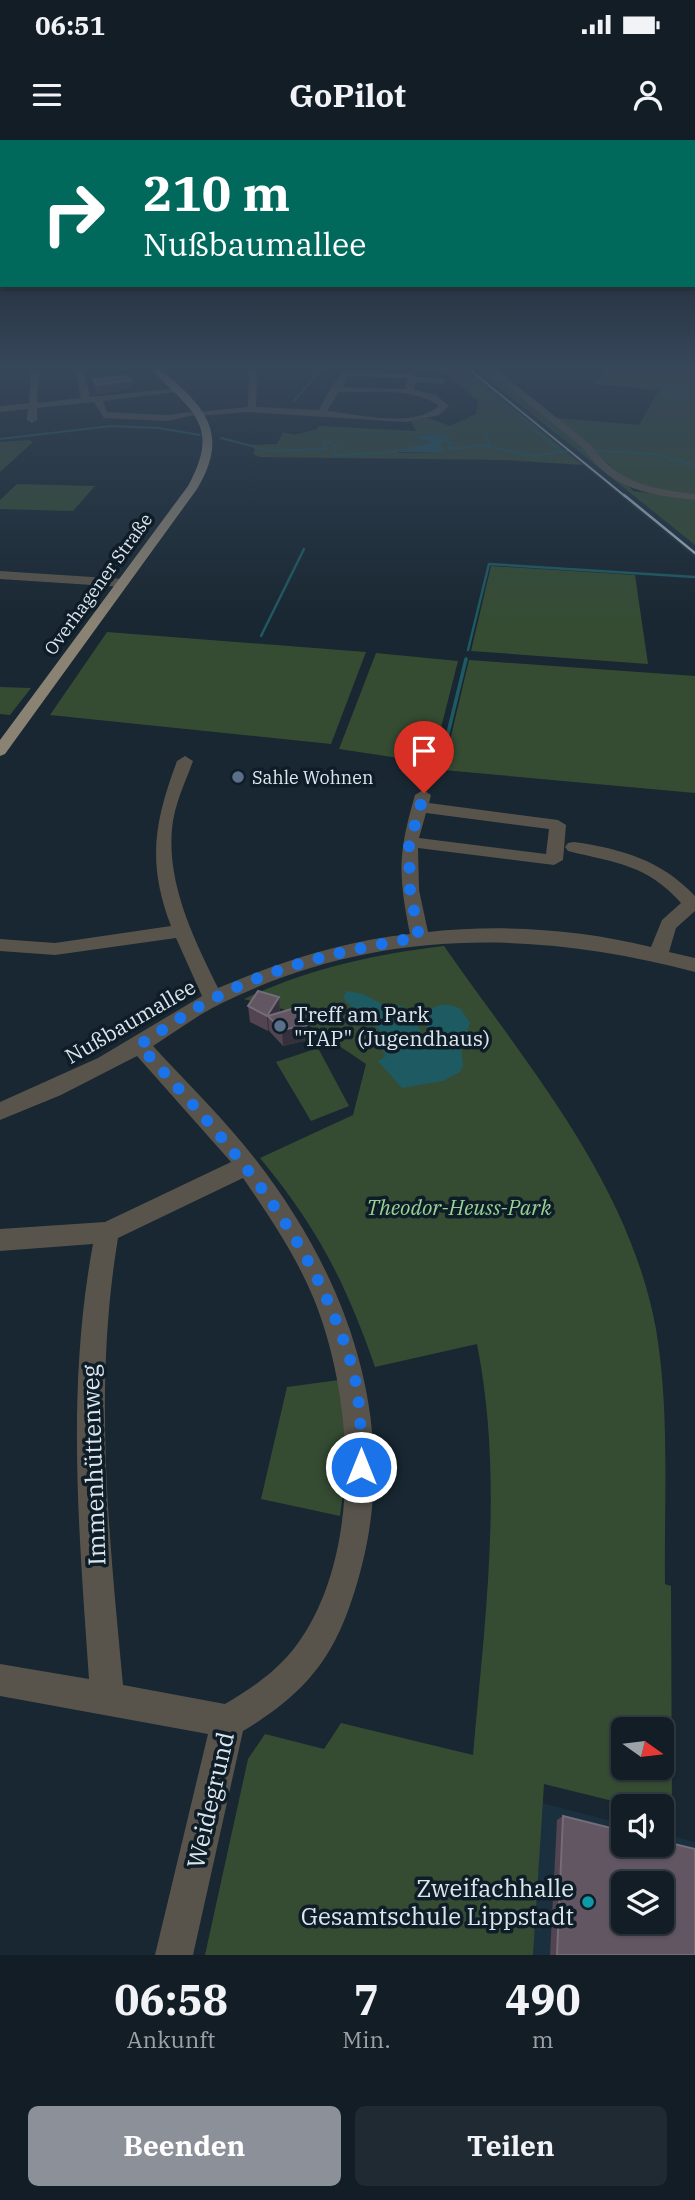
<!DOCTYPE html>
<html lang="de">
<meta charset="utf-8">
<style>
body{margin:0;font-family:"IBM Plex Serif",serif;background:#1f2a32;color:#f1f3f6;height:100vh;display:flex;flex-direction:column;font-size:26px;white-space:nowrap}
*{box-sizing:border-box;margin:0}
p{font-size:23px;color:#9ca2a7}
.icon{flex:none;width:38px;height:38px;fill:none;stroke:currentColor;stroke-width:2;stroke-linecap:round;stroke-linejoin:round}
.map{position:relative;height:1815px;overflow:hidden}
.details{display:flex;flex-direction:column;background:#121d25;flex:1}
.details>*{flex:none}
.banner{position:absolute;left:0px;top:0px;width:696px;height:147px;box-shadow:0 2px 5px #0004,0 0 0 2px #313b42;background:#00695c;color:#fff;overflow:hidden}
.needle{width:46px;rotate:104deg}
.fabs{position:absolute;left:611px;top:1577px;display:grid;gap:14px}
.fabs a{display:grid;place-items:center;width:63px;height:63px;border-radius:10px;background:#121d25;box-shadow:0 2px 5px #0004,0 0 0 2px #313b42;font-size:35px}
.pin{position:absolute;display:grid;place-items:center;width:60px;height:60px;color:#fff;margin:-72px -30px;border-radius:50% 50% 50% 0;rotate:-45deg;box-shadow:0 0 7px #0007}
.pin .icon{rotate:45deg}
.me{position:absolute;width:77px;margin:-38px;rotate:0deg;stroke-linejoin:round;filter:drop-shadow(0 0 5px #0008)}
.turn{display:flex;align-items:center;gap:24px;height:147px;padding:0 28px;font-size:32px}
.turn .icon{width:91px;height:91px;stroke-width:2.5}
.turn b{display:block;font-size:49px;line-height:60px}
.eta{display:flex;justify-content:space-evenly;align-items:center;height:119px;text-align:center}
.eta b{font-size:42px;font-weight:700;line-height:49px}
.action{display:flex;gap:14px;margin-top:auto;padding:14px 28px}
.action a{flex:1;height:80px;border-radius:10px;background:#8c9099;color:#fff;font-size:28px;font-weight:700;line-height:80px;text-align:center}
.action a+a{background:#1f2a32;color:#f1f3f6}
.status{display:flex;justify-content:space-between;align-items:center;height:49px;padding:0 35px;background:#121d25;direction:ltr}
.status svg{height:19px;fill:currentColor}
header{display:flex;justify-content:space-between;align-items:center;height:91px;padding:0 28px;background:#121d25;font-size:32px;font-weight:700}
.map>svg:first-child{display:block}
</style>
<div class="status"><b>06:51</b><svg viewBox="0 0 49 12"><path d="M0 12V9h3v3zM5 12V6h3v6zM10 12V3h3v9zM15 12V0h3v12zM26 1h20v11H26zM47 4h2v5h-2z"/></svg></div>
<header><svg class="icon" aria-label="menu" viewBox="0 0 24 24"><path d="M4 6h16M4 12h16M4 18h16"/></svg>GoPilot<svg class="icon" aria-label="person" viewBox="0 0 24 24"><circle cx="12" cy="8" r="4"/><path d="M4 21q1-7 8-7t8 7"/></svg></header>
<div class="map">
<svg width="695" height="1815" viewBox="0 0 695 1815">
<rect width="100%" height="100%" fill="#182731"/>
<g fill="#1b303f" fill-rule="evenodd">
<polygon points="466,229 476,229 695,405 695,418"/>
<path d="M 542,1663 L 623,1684 L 623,1704 L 662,1704 L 662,1693 L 695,1702 L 695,1815 L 533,1815 ZM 623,1743 L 662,1743 L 662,1782 L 623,1782 Z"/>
</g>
<g fill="#354c33" fill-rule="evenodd">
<path d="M 410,229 L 466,229 L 583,325 L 504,320 L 260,317 L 253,314 L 255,310 L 251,305 L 277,304 L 283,292 L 294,295 L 317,289 L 319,286 L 416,291 L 410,280 L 428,278 L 450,286 L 476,274 L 478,261 L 445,233 L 410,231 ZM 442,294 L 440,304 L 443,310 L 440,312 L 396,313 L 431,302 L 410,297 Z"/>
<polygon points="476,229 489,229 634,351 695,359 695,405"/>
<polygon points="607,229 647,231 695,229 695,354 635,347 555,278 639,285 659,250 593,244"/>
<polygon points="29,300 33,302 0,332 0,302"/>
<polygon points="17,344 95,346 73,371 0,369 0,360"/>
<polygon points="491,426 635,435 648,524 471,511"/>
<polygon points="107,492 366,512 331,604 50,575"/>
<polygon points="376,513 458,521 432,623 339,609"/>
<polygon points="469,520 695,536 695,653 443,630"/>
<polygon points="0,547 31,548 10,575 0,574"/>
<path d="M 444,806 C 527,925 629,1042 656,1189 C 670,1272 664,1360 665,1444 L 671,1446 L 672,1676 L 662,1673 L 662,1666 L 633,1666 L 544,1644 L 533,1815 L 205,1815 L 248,1619 L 265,1594 L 324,1609 L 341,1583 L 473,1615 C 485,1477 504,1341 477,1204 L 375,1227 C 346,1143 317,1087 260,1018 L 353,975 L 366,924 L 286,870 L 244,859 C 308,829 374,814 444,806 ZM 623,1589 L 662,1589 L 662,1628 L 623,1628 Z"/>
<polygon points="318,908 349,966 311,981 276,922"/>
<path d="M 339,1240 C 348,1285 347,1330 340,1376 L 261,1359 L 287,1247 Z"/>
</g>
<g fill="#1e5a62">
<polygon points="442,294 450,297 440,304 444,310 440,312 395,312 431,302 410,297"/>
<path d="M 347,851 L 363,854 L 384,865 L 402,866 L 412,874 L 423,896 L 429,894 L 424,875 C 434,863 448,862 461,869 L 470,883 L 461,908 L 463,926 L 460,932 L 443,941 L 402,948 L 378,921 L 386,916 L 377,903 L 379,889 C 366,881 353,870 343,857 Z"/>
</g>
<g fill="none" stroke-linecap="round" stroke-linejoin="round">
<g stroke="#1e5a62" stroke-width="2">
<polyline points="463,229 560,311"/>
<polyline points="294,261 321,229"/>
<polyline points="486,295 490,306"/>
<polyline points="221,298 270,311 326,309 324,304 329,302 338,308 333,312 335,315 396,312"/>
<polyline points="0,299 111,286 159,288 200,295"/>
<polyline points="446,302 452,303 449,307 456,309 481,305 534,316 567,311"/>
<polyline points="580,310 653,314 695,325"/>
</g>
<g stroke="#1e5a62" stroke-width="2.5">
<polyline points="261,496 304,409"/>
<polyline points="468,510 489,424 695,437"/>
</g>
<polyline stroke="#1e5a62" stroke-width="3.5" points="440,626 466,519"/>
<g fill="#58544c" fill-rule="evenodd">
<polygon points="31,229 39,229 37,263 81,258 75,229 83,229 90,257 180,248 184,251 103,261 107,272 167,275 190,272 195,275 167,281 104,278 94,262 37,268 37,280 32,283 27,280 28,269 0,272 0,266 29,263"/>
<path d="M 249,229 L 257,229 L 256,267 L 319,270 C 324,260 336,237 344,232 L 412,233 L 416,237 L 446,239 L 443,244 L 415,242 L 414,250 L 436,255 L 449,266 L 439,275 L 406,282 L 247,272 L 198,276 L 198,272 L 248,267 ZM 347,236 L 349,236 L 407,238 L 405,249 L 343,247 ZM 339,252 C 370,253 414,247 439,266 C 412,289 360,274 327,271 Z"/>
<path d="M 487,229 L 496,229 L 592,306 C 618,344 653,349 695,354 L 695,360 C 651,355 611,350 585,310 Z"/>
<polygon points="0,431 123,439 129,443 123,447 0,439"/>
<path d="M 185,616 L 193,621 C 185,643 174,665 172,689 C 167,745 194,799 218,848 C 280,822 343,801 410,794 C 398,734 398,714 415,655 L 423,650 L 431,655 L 429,663 L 558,680 L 566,685 L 563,720 L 554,725 L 418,708 L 419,750 L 428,792 C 502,784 579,789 651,807 L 662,780 L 681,763 C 646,724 616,723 568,711 L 565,707 L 568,703 L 574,702 C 622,709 661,720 695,756 L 695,771 L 676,788 L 669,812 L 695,818 L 695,832 C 532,789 374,788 220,864 C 196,876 175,892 153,906 C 188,944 225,980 256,1020 C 346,1136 399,1279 362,1425 C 341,1507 315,1548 243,1591 L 193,1815 L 155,1815 L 208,1594 L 0,1556 L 0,1524 L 89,1539 C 79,1393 66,1249 93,1104 L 0,1111 L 0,1089 L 105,1082 L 231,1022 L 137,916 L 61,955 L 0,980 L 0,962 L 98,918 L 202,856 L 176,798 L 55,815 L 0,811 L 0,799 L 55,803 L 171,786 C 147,722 154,683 177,621 ZM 426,673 L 549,689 L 546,714 L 419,698 ZM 243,1038 C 269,1076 295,1114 313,1157 C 355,1258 364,1421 292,1511 C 273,1534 250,1549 225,1564 L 123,1545 C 109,1395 93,1248 118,1098 Z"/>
</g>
<path fill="#8a8273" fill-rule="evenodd" d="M 151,229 L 160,229 C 204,266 231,292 197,349 L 5,614 L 0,616 L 0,600 L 188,346 C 222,284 191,271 151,229 Z"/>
<polyline stroke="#a9b4bc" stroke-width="2" points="469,229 626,357"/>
<polyline stroke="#a9b4bc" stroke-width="2.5" points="624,355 695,413"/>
</g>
<g fill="#524450">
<polygon points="93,239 132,240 133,248 98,254 94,247"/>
<polygon points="279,857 280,872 307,885 308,900 283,906 270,892 269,890 268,891 250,882 248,866"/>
<polygon points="563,1676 695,1815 550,1815 557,1680"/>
</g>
<g fill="#35313c">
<polygon points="132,240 133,248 98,254 97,245"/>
<polygon points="279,857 280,872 268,876 269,890 268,891 267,876"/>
<polygon points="307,885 308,900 283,906 282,890"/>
</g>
<g fill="#615661" stroke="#746c77" stroke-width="2" fill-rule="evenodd">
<polygon points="127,236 132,240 97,245 93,239"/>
<polygon points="258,851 279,857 267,876 248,866"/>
<polygon points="295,868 307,885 282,890 268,876"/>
<path d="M 563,1676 L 623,1691 L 623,1704 L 662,1704 L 662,1701 L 695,1709 L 695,1815 L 557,1815 ZM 623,1743 L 662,1743 L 662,1782 L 623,1782 Z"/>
</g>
<linearGradient id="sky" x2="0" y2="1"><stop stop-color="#0d151b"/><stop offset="0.47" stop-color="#37475a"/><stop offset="1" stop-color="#37475a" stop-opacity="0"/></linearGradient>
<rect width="695" height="483" fill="url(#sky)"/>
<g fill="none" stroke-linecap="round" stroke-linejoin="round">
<path stroke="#1a73e8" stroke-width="12" stroke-dasharray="0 21.6" d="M 361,1327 C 361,1294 361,1259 352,1226 C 311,1091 231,1006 139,905 C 163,890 187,872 213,859 C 277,824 348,810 419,797 L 410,750 L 409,705 L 424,653"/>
</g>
<g fill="#5c6f8a" stroke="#0e1d27" stroke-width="2.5">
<circle cx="238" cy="637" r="7"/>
<circle cx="280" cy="886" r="7"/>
</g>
<circle fill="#0f9aa8" stroke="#0e1d27" stroke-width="2.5" cx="588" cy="1762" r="7"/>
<g text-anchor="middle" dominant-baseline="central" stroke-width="7" stroke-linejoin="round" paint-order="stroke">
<g font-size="18" fill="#dce6ed" stroke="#0e1d27">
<text transform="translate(98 444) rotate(-54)">Overhagener Straße</text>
</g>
<g font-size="18" fill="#dce6ed" stroke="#0e1d27" text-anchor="start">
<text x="252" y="637">Sahle Wohnen</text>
</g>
<g font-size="21" fill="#dce6ed" stroke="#0e1d27" text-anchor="start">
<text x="294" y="874">Treff am Park<tspan x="294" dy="24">"TAP" (Jugendhaus)</tspan></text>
</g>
<g font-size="21" fill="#dce6ed" stroke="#0e1d27">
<text transform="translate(130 881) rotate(-30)">Nußbaumallee</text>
</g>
<g font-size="21" font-style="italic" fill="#99d393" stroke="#0e1d27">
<text x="459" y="1067">Theodor-Heuss-Park</text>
</g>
<g font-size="24" fill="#dce6ed" stroke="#0e1d27">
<text transform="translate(93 1325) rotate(-92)">Immenhüttenweg</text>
<text transform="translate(210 1660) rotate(-77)">Weidegrund</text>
</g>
<g font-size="24" fill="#dce6ed" stroke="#0e1d27" text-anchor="end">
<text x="574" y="1748">Zweifachhalle<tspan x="574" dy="28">Gesamtschule Lippstadt</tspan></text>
</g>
</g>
</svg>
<div class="fabs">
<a><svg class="needle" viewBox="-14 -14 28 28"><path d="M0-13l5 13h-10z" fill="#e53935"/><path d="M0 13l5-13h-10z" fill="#9ca2a7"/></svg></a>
<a><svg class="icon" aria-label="sound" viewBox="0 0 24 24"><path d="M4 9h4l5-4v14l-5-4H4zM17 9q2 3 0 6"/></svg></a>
<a><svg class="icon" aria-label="layers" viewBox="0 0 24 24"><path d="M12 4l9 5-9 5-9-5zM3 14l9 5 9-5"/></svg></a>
</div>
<div class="pin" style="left:424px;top:653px;background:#d93025"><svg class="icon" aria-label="arrive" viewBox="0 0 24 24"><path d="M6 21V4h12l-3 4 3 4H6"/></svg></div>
<svg class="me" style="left:361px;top:1327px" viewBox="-20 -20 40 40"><circle r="17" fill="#1a73e8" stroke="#fff" stroke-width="3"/><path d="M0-11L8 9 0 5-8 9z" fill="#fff"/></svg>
<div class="banner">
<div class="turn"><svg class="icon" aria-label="right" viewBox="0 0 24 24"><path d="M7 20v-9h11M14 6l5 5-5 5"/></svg><div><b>210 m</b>Nußbaumallee</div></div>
</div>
</div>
<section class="details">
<div class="eta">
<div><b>06:58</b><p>Ankunft</p></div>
<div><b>7</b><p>Min.</p></div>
<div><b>490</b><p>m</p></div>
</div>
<div class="action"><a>Beenden</a><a>Teilen</a></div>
</section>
